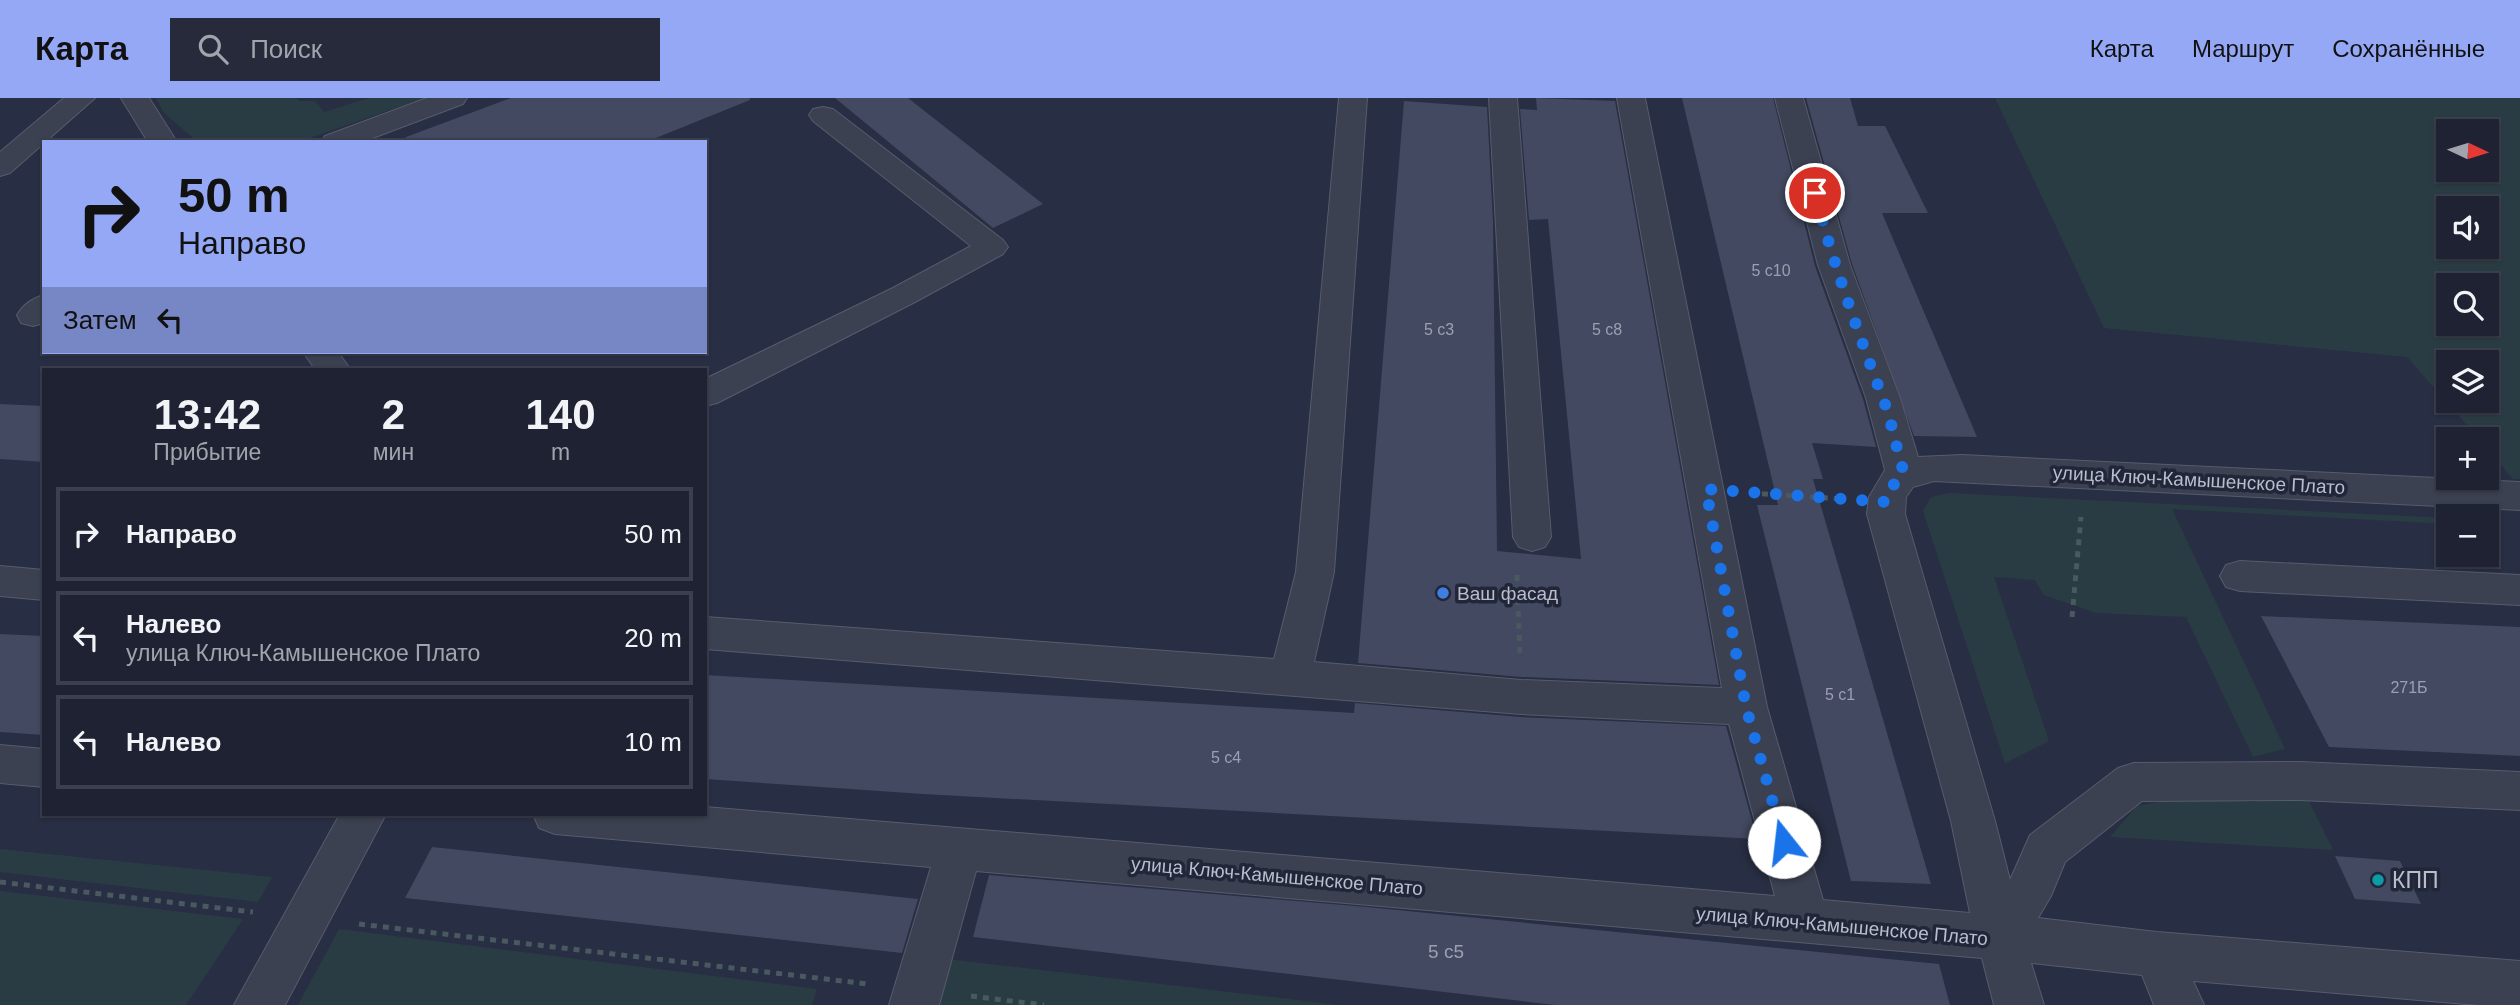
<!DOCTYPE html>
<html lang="ru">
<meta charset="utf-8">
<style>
body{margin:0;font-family:Arial,sans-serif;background:#262a3a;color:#f1f3f6;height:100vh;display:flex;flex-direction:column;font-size:26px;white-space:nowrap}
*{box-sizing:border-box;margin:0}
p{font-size:23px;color:#a1a4ac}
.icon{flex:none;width:38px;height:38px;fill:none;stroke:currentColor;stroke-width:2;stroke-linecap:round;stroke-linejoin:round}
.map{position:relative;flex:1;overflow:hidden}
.drawer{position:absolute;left:42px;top:270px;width:665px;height:448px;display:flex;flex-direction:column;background:#1e2232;border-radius:0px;box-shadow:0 2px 5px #0004,0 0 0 2px #3c3f4d}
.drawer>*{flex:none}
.banner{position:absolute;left:42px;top:42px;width:665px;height:214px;border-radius:0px;box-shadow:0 2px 5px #0004,0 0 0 2px #3c3f4d;background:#95a8f6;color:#111;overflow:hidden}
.needle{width:46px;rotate:94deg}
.fabs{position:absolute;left:2436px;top:21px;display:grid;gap:14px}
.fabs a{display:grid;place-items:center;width:63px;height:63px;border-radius:0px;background:#1e2232;box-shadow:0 2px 5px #0004,0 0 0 2px #3c3f4d;font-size:35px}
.pin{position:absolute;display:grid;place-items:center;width:60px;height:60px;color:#fff;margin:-30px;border:4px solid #fff;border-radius:50%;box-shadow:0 2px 7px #0007}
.me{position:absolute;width:77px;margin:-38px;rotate:344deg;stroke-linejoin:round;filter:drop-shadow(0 0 5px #0008)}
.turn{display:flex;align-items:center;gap:24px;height:147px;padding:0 21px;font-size:32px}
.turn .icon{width:91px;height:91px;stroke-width:2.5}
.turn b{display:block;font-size:49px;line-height:60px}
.then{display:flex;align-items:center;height:66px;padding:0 21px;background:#0003;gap:14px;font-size:26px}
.eta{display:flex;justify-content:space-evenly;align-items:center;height:119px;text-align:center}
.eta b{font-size:42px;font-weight:800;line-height:49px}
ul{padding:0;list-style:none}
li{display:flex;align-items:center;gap:21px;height:94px;margin:0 14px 10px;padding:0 7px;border:4px solid #3c3f4d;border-radius:0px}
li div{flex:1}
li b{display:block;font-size:26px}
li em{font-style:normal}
header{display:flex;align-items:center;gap:42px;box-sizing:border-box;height:98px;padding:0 35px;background:#95a8f6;color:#111}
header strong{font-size:33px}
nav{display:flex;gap:38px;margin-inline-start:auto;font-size:24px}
.search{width:490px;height:63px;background:#262a3a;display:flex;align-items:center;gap:18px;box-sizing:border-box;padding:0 24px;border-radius:0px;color:#a1a4ac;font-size:26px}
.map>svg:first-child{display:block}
</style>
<header>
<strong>Карта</strong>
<div class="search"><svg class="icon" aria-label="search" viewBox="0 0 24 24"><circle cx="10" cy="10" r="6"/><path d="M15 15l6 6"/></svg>Поиск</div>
<nav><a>Карта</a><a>Маршрут</a><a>Сохранённые</a></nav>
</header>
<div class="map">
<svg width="2520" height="907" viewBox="0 0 2520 907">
<rect width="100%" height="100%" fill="#282e43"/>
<g fill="#2a3c43" fill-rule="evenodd">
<polygon points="156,0 296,0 300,3 315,3 324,14 369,0 425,0 298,44 198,44 164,15"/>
<path d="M 1995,0 L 2520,0 L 2520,381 L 2513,381 L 2487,351 L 2487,341 L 2479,341 L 2407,259 L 2104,230 ZM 2487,33 L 2487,72 L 2448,72 L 2448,33 ZM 2487,110 L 2487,149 L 2448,149 L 2448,110 ZM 2487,187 L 2487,226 L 2448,226 L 2448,187 ZM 2487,264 L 2487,303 L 2448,303 L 2448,264 Z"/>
<polygon points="1949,395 2448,420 2448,426 2172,411 2285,651 2253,659 2186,519 2096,515 2044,497 2035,482 1994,479 2049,643 2005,665 1923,413 1931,399"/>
<polygon points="2251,694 2307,699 2333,752 2110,739 2137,708 2180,700 2255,704"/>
<polygon points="0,751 272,779 258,804 0,774"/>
<polygon points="0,793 243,821 186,907 0,907"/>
<polygon points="339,831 817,891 812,907 298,907"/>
<polygon points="938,860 1340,907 925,907"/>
</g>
<g fill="#424960">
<polygon points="511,0 750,0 750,2 646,44 406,44 406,39"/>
<polygon points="835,0 908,0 1043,106 993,130"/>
<polygon points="1536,0 1615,3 1719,587 1521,579 1358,565 1404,3 1487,9 1493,124 1497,453 1581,461 1548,121 1529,122 1520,11 1537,12"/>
<polygon points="1682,0 1773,0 1815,168 1863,301 1876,349 1812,345 1823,381 1813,381 1931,786 1851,783 1757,407 1778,407"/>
<polygon points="1806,0 1850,0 1858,28 1885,28 1928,115 1882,115 1977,339 1914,338 1852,166"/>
<polygon points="0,306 44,308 44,364 0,361"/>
<polygon points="2261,518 2520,529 2520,658 2329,649"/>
<polygon points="0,536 44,538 44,637 0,634"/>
<polygon points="705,577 1354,615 1355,605 1521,619 1726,628 1757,741 923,696 705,681"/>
<polygon points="432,749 918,801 902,855 405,800"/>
<polygon points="2335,758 2400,763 2421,806 2355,801"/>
<polygon points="989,777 1367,809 1939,866 1950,907 1555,907 973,839"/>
</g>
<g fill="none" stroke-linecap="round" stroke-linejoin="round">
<defs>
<g id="minor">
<polygon points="64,0 95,0 10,75 0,78 0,54"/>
<polygon points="121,0 149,0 177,44 148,44"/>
<polygon points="427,0 467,0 463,6 362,44 321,44 325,38"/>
<polygon points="1339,0 1367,0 1334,474 1314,564 1521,582 1722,590 1617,0 1645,0 1767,609 1823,802 1970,815 1951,723 1867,416 1869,399 1885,372 1866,300 1818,167 1775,0 1803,0 1850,167 1900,300 1918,359 1962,357 2520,384 2520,412 1934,383 1913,389 1906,399 1905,416 1995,723 2010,782 2030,737 2118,670 2134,665 2300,664 2520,674 2520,712 2300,702 2142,703 2065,764 2051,798 2038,820 2157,834 2520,863 2520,907 2478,907 2193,883 2204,907 2154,907 2142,877 2031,865 2044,907 1994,907 1982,860 976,773 939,907 889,907 931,769 555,736 539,730 533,716 705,716 705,709 1775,798 1729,626 1521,616 705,551 705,519 1274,561 1296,474"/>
<polygon points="1489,0 1517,0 1551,439 1545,449 1532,453 1519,449 1513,439"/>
<polygon points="823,9 833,11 1003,142 1008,149 1003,156 915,204 717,305 705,308 705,281 893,190 971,148 813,23 809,17 813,11"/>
<path d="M 44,197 L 44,225 L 33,228 L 21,225 L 17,217 C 24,206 31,201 44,197 Z"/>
<polygon points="303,254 338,254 350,271 315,271"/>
<polygon points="2240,463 2520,477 2520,507 2240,493 2226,489 2220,478 2226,467"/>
<polygon points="0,468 44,472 44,502 0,498"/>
<polygon points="0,647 44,651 44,689 0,685"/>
<polygon points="340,716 386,716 285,907 234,907"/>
</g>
</defs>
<use href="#minor" stroke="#575c6d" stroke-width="2"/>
<g stroke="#485960" stroke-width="5" stroke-dasharray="6 6" stroke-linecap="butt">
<polyline points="1750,395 1843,401"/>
<polyline points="1517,477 1520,556"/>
<polyline points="2072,519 2081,419"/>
<polyline points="0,784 253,814"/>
<polyline points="359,826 868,886"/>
<polyline points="971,898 1044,907"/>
</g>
<use href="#minor" fill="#3c4152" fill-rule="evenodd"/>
</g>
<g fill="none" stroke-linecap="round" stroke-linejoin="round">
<path stroke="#1a73e8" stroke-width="12" stroke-dasharray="0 21.6" d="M 1784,744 L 1746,609 L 1706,391 L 1886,404 L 1894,386 L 1904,375 C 1896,350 1892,323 1882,298 C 1857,231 1833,165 1815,95"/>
</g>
<circle fill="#3f7fe0" stroke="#212638" stroke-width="2.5" cx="1443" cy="495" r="7"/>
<circle fill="#0f9aa8" stroke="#212638" stroke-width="2.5" cx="2378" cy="782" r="7"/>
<g text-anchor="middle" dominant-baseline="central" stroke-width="7" stroke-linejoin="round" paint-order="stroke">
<g font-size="16" fill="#9ba0b1">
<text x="1771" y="172">5 с10</text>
<text x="1439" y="231">5 с3</text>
<text x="1607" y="231">5 с8</text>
<text x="2409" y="589">271Б</text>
<text x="1840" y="596">5 с1</text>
<text x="1226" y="659">5 с4</text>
</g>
<g font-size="19" fill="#b9bdcc" stroke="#212638">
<text transform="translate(2199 382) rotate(3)">улица Ключ-Камышенское Плато</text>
<text transform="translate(1277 778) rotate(5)">улица Ключ-Камышенское Плато</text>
<text transform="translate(1842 828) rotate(5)">улица Ключ-Камышенское Плато</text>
</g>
<g font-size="19" fill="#b9bdcc" stroke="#212638" text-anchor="start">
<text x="1457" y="495">Ваш фасад</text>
</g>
<g font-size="19" fill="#9ba0b1">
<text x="1446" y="853">5 с5</text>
</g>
<g font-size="23" fill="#b9bdcc" stroke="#212638" text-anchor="start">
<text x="2392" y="782">КПП</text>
</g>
</g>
</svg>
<div class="fabs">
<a><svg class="needle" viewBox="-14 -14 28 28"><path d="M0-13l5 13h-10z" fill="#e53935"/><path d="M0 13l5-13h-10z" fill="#a1a4ac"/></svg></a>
<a><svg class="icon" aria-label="sound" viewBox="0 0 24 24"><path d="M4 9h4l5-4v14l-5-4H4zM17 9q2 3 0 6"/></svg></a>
<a><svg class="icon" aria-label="search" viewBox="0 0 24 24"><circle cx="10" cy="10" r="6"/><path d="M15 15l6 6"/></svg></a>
<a><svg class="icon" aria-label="layers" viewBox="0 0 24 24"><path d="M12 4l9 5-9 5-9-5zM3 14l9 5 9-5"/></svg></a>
<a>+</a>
<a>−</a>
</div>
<div class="pin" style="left:1815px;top:95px;background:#d93025"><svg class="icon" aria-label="arrive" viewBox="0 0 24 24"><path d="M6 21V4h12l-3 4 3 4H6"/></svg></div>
<svg class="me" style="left:1784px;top:744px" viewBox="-20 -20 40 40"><circle r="19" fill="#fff"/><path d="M0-13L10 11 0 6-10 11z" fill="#1a73e8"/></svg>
<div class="banner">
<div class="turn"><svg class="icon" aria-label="right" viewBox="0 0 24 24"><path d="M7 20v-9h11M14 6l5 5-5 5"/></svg><div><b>50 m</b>Направо</div></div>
<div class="then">Затем<svg class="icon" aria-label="left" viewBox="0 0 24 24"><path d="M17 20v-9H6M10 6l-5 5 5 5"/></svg></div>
</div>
<section class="drawer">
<div class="eta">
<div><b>13:42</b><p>Прибытие</p></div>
<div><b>2</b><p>мин</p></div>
<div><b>140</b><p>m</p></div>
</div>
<ul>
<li><svg class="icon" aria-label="right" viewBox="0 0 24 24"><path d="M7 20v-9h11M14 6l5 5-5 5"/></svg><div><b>Направо</b></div><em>50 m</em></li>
<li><svg class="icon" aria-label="left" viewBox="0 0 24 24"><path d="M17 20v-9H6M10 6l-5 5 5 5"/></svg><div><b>Налево</b><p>улица Ключ-Камышенское Плато</p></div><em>20 m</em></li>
<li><svg class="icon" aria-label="left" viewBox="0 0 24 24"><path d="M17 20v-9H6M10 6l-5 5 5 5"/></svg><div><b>Налево</b></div><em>10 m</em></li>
</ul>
</section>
</div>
